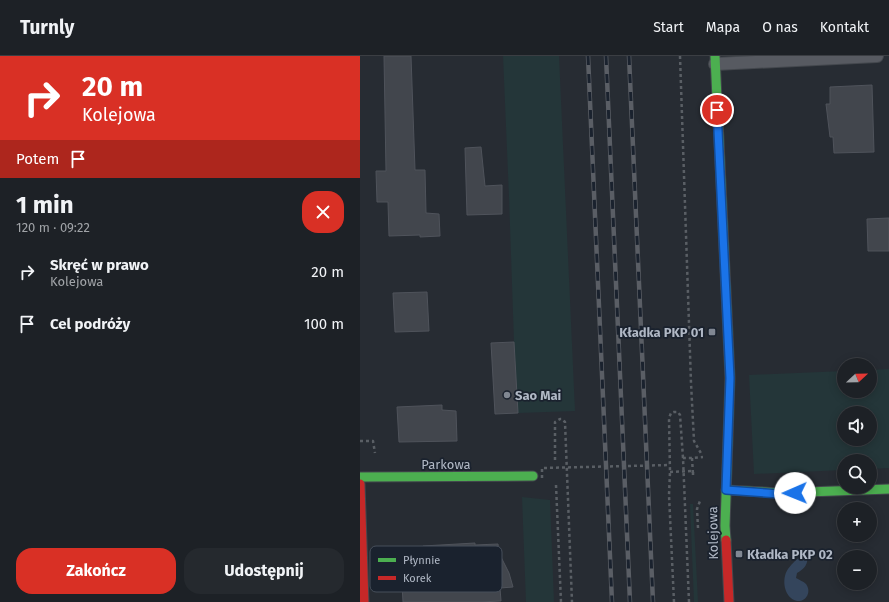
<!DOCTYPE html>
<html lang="pl">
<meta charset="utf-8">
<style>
body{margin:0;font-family:"Fira Sans",sans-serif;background:#25292e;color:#f1f3f6;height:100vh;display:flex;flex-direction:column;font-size:15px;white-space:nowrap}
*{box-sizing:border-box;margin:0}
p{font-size:13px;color:#a0a3a7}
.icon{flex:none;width:22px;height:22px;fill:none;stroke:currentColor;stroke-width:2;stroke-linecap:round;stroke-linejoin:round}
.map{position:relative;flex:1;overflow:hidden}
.side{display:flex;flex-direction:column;background:#1d2126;width:360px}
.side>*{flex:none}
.top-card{background:#d93025;color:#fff;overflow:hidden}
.needle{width:26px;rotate:68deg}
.buttons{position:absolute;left:477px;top:302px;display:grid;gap:8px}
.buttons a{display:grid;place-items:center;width:40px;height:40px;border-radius:50%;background:#1d2126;box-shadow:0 2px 10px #0003,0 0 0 1px #3b3e43;font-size:20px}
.pin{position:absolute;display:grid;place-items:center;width:34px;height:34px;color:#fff;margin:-17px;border:2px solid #fff;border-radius:50%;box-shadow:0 1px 4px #0007}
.me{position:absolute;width:44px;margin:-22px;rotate:269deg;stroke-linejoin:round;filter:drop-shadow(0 0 3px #0008)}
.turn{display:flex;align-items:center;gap:14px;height:84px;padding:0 16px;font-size:18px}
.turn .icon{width:52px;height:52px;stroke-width:2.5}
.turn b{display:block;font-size:28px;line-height:34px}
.then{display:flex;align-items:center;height:38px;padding:0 16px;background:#0003;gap:8px;font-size:15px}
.round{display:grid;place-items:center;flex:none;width:42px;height:42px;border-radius:16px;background:#25292e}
.summary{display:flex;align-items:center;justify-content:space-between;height:68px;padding:0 16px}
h1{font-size:24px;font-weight:700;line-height:30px}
.action{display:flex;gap:8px;margin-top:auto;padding:8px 16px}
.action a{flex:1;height:46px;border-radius:16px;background:#d93025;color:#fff;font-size:16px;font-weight:700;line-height:46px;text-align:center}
.action a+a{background:#25292e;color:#f1f3f6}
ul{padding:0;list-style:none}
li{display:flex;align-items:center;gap:12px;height:52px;padding:0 16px}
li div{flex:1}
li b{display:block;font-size:15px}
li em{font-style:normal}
header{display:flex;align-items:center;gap:24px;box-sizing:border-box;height:56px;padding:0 20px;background:#1d2126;border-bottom:1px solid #3b3e43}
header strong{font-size:19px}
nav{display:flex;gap:22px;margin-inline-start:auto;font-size:14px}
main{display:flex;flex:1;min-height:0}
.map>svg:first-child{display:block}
</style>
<header>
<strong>Turnly</strong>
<nav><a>Start</a><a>Mapa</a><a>O nas</a><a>Kontakt</a></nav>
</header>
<main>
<section class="side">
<div class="top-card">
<div class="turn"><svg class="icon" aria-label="right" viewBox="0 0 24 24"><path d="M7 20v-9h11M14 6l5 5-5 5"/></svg><div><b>20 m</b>Kolejowa</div></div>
<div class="then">Potem<svg class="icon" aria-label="arrive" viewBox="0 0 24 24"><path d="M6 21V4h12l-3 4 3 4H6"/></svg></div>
</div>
<div class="summary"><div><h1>1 min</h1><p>120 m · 09:22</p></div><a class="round" style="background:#d93025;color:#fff"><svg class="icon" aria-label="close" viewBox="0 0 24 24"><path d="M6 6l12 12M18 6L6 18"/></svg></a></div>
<ul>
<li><svg class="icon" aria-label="right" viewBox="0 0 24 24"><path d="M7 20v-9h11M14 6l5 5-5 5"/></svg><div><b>Skręć w prawo</b><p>Kolejowa</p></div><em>20 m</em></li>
<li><svg class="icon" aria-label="arrive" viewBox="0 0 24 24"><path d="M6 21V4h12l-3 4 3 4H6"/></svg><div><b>Cel podróży</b></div><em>100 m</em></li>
</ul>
<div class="action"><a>Zakończ</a><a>Udostępnij</a></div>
</section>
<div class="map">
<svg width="529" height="546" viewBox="0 0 529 546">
<rect width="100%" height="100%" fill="#272c33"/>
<g fill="#243639" fill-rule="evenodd">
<polygon points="143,0 199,0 215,355 158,357 154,286 149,141"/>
<path d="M 529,313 L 529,412 L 510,413 L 510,405 L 484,405 L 484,414 L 394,418 L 389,319 L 484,315 L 484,335 L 510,335 L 510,314 ZM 484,357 L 510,357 L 510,383 L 484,383 Z"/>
<polygon points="162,441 190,444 194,546 166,546"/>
<polygon points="330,448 333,448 338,546 334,546"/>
</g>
<path fill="#34455c" d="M 444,498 L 447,499 C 449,508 444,513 437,517 L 436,522 C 439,524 443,525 446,528 C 452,536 446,546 437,545 C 424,542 421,523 428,513 C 432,507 438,502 444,498 Z"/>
<g fill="#42464d" stroke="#4f535b">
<polygon points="24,0 51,0 55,114 65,114 66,157 79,158 80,180 60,181 60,179 29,180 28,146 17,146 16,115 26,115"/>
<polygon points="512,29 514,96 474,97 473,81 470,81 466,48 470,48 470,31"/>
<polygon points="121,91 125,130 142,129 142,158 107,159 105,92"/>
<polygon points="529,162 529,195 508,195 507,163"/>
<polygon points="67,236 69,275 35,276 33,237"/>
<polygon points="154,286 158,357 135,358 131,287"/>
<polygon points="82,349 82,354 96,355 97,385 39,386 37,351"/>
<polygon points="115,487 115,489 138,488 139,497 149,517 153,531 140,532 141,545 119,546 43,546 40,492 63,491 63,490"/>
</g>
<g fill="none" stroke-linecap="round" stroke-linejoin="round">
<defs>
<polyline id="lane" points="355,8 517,0"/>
<g id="fast">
<polyline points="355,0 370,322 365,470 366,484"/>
<polyline points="0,421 173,420"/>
<polyline points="366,434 420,437 529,433"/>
</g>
<g id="jam">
<polyline points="0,428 4,546"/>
<polyline points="366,484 369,546"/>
</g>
</defs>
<use href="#lane" stroke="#43474d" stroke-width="14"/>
<use href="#fast" stroke="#43474d" stroke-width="11"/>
<use href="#jam" stroke="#43474d" stroke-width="11"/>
<g stroke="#5a5f65" stroke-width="2.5" stroke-dasharray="3 3" stroke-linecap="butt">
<polyline points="320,0 331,327 334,385 342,399"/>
<polyline points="0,385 13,385 15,397"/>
<polyline points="332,402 333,419"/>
<polyline points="195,404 195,366 200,363 202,363 205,366 212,546"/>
<polyline points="196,429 201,546"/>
<polyline points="338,472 337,453 340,445"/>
<polyline points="314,546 309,439 310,416 309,362 311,357 314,356 318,356 320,359 323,402"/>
<polyline points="329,546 323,402 332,402 343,401"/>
</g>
<use href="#lane" stroke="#575a61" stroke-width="12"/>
<use href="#fast" stroke="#4caf50" stroke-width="9"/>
<use href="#jam" stroke="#c62828" stroke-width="9"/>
<defs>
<g id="rail">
<polyline points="228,0 252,546"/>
<polyline points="246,0 270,546"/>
<polyline points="269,0 293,546"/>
</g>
</defs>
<use href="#rail" stroke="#5a5e65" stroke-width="4.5"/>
<use href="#rail" stroke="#1a222e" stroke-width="3" stroke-dasharray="9" stroke-linecap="butt"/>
<g stroke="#5a5f65" stroke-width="2.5" stroke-dasharray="3 3" stroke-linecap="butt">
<polyline points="310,416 333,415 333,419"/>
<polyline points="182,422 182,412 310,409"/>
</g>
</g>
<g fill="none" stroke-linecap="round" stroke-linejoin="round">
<defs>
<polyline id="route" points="357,54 370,322 366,434 420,438 435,437"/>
</defs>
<use href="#route" stroke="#114b97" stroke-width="10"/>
<use href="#route" stroke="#1a73e8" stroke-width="7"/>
</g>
<g fill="#808792" stroke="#1a222e" stroke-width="1.5">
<rect x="348" y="272" width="8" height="8" rx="2"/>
<circle cx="147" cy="339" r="4"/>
<rect x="375" y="494" width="8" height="8" rx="2"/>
</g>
<g text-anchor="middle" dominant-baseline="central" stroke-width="3.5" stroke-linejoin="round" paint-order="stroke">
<g font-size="13" font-weight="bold" fill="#b0b8c5" stroke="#1a222e" text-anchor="start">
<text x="344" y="276" text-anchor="end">Kładka PKP 01</text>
<text x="155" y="339">Sao Mai</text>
<text x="387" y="498">Kładka PKP 02</text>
</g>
<g font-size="13" fill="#b0b8c5" stroke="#1a222e">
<text x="86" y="408">Parkowa</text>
<text transform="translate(353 477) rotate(-91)">Kolejowa</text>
</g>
</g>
<rect x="10" y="490" width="132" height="46" rx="6" fill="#1a222e" stroke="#474f5b" stroke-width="1"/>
<rect x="18" y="502" width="18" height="4" fill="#4caf50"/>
<rect x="18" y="520" width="18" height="4" fill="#c62828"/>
<g font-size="11" fill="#b0b8c5">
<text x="43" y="508">Płynnie</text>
<text x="43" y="526">Korek</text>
</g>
</svg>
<div class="buttons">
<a><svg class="needle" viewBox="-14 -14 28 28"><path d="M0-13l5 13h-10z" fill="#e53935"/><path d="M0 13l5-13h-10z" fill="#a0a3a7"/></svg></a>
<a><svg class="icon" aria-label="sound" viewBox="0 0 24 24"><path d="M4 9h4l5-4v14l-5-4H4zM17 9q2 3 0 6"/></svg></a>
<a><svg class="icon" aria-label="search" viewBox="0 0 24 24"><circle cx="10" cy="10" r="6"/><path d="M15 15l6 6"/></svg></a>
<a>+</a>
<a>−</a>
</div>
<div class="pin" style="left:357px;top:54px;background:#d93025"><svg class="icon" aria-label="arrive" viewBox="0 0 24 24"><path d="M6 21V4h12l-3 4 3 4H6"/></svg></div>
<svg class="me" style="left:435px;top:437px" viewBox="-20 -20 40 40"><circle r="19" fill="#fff"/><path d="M0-13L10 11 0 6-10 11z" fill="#1a73e8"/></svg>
</div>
</main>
